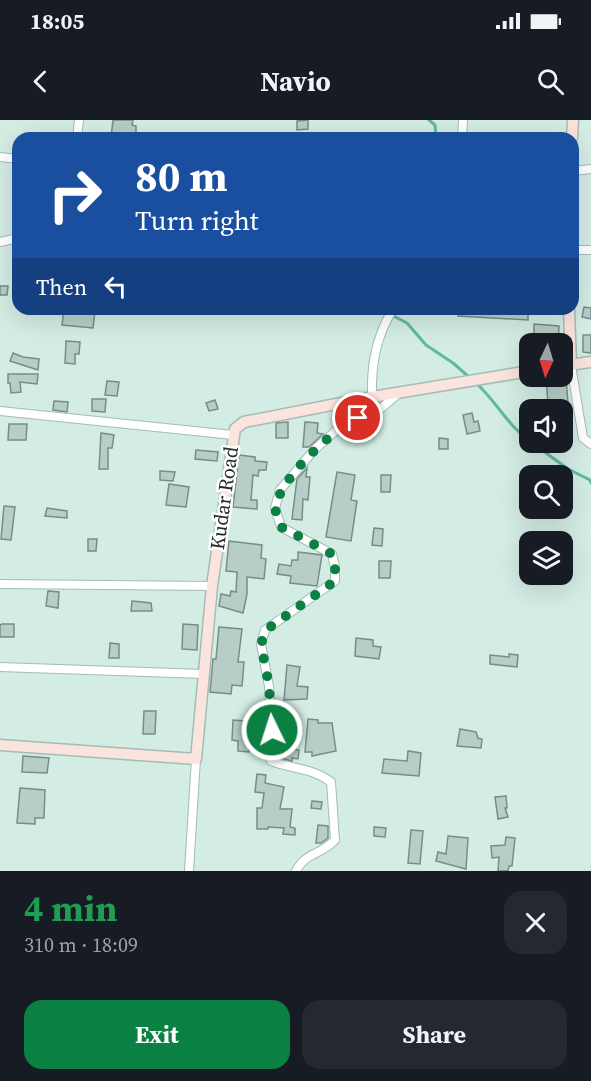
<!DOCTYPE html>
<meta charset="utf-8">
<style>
body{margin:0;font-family:"Source Serif 4",serif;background:#242831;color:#f1f3f6;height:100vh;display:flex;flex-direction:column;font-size:22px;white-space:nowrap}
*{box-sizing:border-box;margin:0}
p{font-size:20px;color:#9ea1a6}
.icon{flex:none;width:33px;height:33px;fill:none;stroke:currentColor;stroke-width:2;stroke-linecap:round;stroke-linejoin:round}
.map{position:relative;height:751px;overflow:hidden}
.side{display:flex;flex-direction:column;background:#171b24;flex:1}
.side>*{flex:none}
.banner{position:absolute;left:12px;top:12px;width:567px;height:183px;border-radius:18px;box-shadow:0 6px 24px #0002;background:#1a4fa0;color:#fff;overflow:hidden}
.needle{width:39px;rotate:184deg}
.controls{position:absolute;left:519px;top:213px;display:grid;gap:12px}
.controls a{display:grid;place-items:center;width:54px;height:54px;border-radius:12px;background:#171b24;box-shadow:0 6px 24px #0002;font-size:30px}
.pin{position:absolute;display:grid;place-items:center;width:51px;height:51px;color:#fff;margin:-26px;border:3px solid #fff;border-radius:50%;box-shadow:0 2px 6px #0007}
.me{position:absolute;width:66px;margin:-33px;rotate:356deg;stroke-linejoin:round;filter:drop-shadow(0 0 4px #0008)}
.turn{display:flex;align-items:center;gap:21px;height:126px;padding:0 24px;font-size:27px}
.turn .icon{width:78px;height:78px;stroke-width:2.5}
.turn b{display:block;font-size:42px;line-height:51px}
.then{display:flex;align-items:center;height:57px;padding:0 24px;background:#0003;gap:12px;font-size:22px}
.round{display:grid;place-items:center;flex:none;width:63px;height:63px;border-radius:18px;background:#242831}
.head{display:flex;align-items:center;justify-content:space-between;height:102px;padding:0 24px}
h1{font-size:36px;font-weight:700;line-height:45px;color:#1e9e55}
.cta{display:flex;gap:12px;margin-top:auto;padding:12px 24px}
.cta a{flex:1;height:69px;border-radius:18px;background:#0b8043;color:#fff;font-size:24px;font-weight:700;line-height:69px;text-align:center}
.cta a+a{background:#242831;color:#f1f3f6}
.status{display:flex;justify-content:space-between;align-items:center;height:42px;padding:0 30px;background:#171b24;direction:ltr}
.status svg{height:16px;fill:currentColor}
header{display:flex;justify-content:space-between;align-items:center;height:78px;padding:0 24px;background:#171b24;font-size:27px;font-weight:700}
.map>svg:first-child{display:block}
</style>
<div class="status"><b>18:05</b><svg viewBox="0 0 49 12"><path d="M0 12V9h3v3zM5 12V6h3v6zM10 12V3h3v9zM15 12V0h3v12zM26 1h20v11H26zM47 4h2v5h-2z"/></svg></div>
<header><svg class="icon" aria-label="back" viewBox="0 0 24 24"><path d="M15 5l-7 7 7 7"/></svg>Navio<svg class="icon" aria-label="search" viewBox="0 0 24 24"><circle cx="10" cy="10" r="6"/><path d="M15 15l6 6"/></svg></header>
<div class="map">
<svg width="591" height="751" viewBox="0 0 591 751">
<rect width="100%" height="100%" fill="#d3ece4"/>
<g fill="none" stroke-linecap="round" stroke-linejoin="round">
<g stroke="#61b8a3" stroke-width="3">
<polyline points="429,0 435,5 436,18"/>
<polyline points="380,189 407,203 426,225 453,243 469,257"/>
<path d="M 476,263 C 496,281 508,306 530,321"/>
<polyline points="531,322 568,349 590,360 591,363"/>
</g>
</g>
<g fill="#b6cec7" stroke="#778d87" stroke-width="1.5">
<polygon points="113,0 133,0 132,5 136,6 136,18 111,18"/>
<polygon points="308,0 308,9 297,10 297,1"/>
<polygon points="0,166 8,166 7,175 0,175"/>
<polygon points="584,187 591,188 591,199 582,197"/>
<polygon points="64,189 95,191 93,208 62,205"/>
<polygon points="459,189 528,189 528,200 458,196"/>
<polygon points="534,204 559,206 558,224 543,224 543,220 534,219"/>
<polygon points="583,215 591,215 591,233 583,232"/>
<polygon points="66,221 80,222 79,234 75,234 75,244 65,243"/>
<polygon points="13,233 23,237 39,239 38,250 10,241"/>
<polygon points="8,254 38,254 37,264 20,262 21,272 11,273 10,263 8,263"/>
<polygon points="566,258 568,283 548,284 546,259"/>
<polygon points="107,261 119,262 117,276 105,275"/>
<polygon points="92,279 106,279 105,292 92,291"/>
<polygon points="215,280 218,289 209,291 206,283"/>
<polygon points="54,281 68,282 67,292 53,290"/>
<polygon points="472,293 474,302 478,301 480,311 467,314 463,295"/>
<polygon points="288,302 288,318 276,318 276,303"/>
<polygon points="305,302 318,303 317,313 323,314 309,327 303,327"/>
<polygon points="9,304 27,304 26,320 8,320"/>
<polygon points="101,313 114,315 112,328 108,328 108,349 99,349"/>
<polygon points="439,318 448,319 448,329 439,329"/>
<polygon points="196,330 218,332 217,341 195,339"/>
<polygon points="239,335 255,337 255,341 267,342 266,350 259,350 258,356 253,355 251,380 257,380 257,389 233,387"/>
<polygon points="307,348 306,357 310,357 308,380 303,379 302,400 292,399 297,359"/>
<polygon points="160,351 175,352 173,361 160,360"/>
<polygon points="337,352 355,355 351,380 357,381 351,421 326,417"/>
<polygon points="381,355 391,355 390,372 381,372"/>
<polygon points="169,364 189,367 186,387 166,385"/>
<polygon points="4,386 15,387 11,420 1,419"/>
<polygon points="47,388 67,391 67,398 45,396"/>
<polygon points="374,408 383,409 382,426 372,425"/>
<polygon points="88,419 97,419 96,431 88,431"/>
<polygon points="229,421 262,425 261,438 266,439 264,459 247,457 247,474 243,493 219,486 221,474 230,476 231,471 236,472 237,452 226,451"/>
<polygon points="298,432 322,435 317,466 290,463 291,456 277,454 279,444 291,446 292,440 298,440"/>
<polygon points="379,441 391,441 390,458 379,458"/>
<polygon points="48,471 59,472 58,488 46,486"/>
<polygon points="132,481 151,483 152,491 131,491"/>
<polygon points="2,504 14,504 14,517 0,517 0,505"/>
<polygon points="183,504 198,505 197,530 182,529"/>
<polygon points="219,507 242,509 238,542 244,542 242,566 232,565 231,574 210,572 213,539 216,539"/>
<polygon points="356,518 373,520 373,526 381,527 379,539 355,536"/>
<polygon points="110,523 119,524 119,538 109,538"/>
<polygon points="509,534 518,535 517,547 490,544 490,535 509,537"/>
<polygon points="287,545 300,547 297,566 308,567 307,579 284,580"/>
<polygon points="144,591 156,591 155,614 143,614"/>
<polygon points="308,599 318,600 318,603 332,603 336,631 312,636 312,632 305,632"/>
<polygon points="233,600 258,602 256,622 249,621 249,632 238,631 238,621 232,620"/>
<polygon points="460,609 476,612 478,618 482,619 481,628 457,626"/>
<polygon points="280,629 299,630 298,639 292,638 292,641 280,638"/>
<polygon points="408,631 421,633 419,656 382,653 384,639 407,641"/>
<polygon points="23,636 49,638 47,653 22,652"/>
<polygon points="257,654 266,655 265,663 284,667 280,689 292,689 290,707 295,708 295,715 283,714 284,708 268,707 268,709 257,709 257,688 262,688 264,673 255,672"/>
<polygon points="20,668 45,670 44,698 35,698 35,704 17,703"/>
<polygon points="506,676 507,688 505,688 508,697 498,699 495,677"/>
<polygon points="312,681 322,682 321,689 311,688"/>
<polygon points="318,705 328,706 328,718 321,723 316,723"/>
<polygon points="374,707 386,708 385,717 374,716"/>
<polygon points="411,710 423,711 420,744 408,743"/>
<polygon points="448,716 468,718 466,749 436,741 438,732 446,734"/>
<polygon points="506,717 515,718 512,746 509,746 508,751 498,751 499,737 492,738 491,726 505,725"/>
</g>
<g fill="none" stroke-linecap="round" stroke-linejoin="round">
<defs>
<g id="street">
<polyline points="77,18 79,0"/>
<polyline points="462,18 463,0"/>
<polyline points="0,37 18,39"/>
<polyline points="573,51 591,49"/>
<polyline points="0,122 18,118"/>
<polyline points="573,130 591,130"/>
<polyline points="571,245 583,318 591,324"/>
<path d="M 372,277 C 371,244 376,217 393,189"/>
<polyline points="0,291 233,315"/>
<polyline points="0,464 212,466"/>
<polyline points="0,547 204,554"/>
<polyline points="189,751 196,639"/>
<path d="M 296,751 C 306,732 321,735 335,720 L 331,662 C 313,648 292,649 271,641 L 269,631 L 272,610 L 269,566 L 261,524 L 265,510 L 335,461 L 335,447 L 332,434 L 281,407 L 275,388 L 280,370 L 315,329 L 340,307 L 378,291 L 399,273"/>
</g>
<g id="secondary">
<polyline points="572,18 573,0"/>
<polyline points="569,189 571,245"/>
<polyline points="562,246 591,242"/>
<polyline points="0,625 196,639 212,466 235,309 244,302 372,277 530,251"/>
</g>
</defs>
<use href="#street" stroke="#a4bcb5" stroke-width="10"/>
<use href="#secondary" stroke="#a4bcb5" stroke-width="13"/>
<use href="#street" stroke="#fff" stroke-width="8"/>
<use href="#secondary" stroke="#fbe3de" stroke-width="10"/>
</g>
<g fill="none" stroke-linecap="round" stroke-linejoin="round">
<path stroke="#0b8043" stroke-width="10" stroke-dasharray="0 18" d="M 272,610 L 269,566 L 261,524 L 266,510 L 335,461 L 335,447 L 332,434 L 281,407 C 279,400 274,392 276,385 C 282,357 332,310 358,298"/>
</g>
<g text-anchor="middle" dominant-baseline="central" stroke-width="5" stroke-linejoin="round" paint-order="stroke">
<g font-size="20" fill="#242d2a" stroke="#fff">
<text transform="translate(224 378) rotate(-82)">Kudar Road</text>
</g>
</g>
</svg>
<div class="controls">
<a><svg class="needle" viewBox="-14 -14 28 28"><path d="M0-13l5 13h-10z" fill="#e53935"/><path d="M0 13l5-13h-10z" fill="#9ea1a6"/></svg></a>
<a><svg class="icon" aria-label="sound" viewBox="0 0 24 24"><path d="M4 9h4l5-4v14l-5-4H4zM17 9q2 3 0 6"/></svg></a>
<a><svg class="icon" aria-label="search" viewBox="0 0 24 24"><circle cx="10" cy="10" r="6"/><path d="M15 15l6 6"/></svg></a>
<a><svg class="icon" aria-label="layers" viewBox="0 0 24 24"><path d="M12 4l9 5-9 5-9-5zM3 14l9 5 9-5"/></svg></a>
</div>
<div class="pin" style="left:358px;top:298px;background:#d93025"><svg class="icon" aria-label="arrive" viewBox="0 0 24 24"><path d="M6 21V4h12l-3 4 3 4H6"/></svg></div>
<svg class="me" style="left:272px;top:610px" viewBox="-20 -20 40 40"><circle r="17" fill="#0b8043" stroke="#fff" stroke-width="3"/><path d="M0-11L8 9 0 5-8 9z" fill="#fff"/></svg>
<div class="banner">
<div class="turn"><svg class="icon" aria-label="right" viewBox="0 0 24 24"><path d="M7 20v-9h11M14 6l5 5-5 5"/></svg><div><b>80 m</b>Turn right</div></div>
<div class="then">Then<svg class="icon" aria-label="left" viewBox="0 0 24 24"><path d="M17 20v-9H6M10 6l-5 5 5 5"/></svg></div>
</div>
</div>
<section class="side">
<div class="head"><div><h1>4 min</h1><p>310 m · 18:09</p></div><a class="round"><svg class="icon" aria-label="close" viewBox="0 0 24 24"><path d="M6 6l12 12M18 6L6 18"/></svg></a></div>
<div class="cta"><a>Exit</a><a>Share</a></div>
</section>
